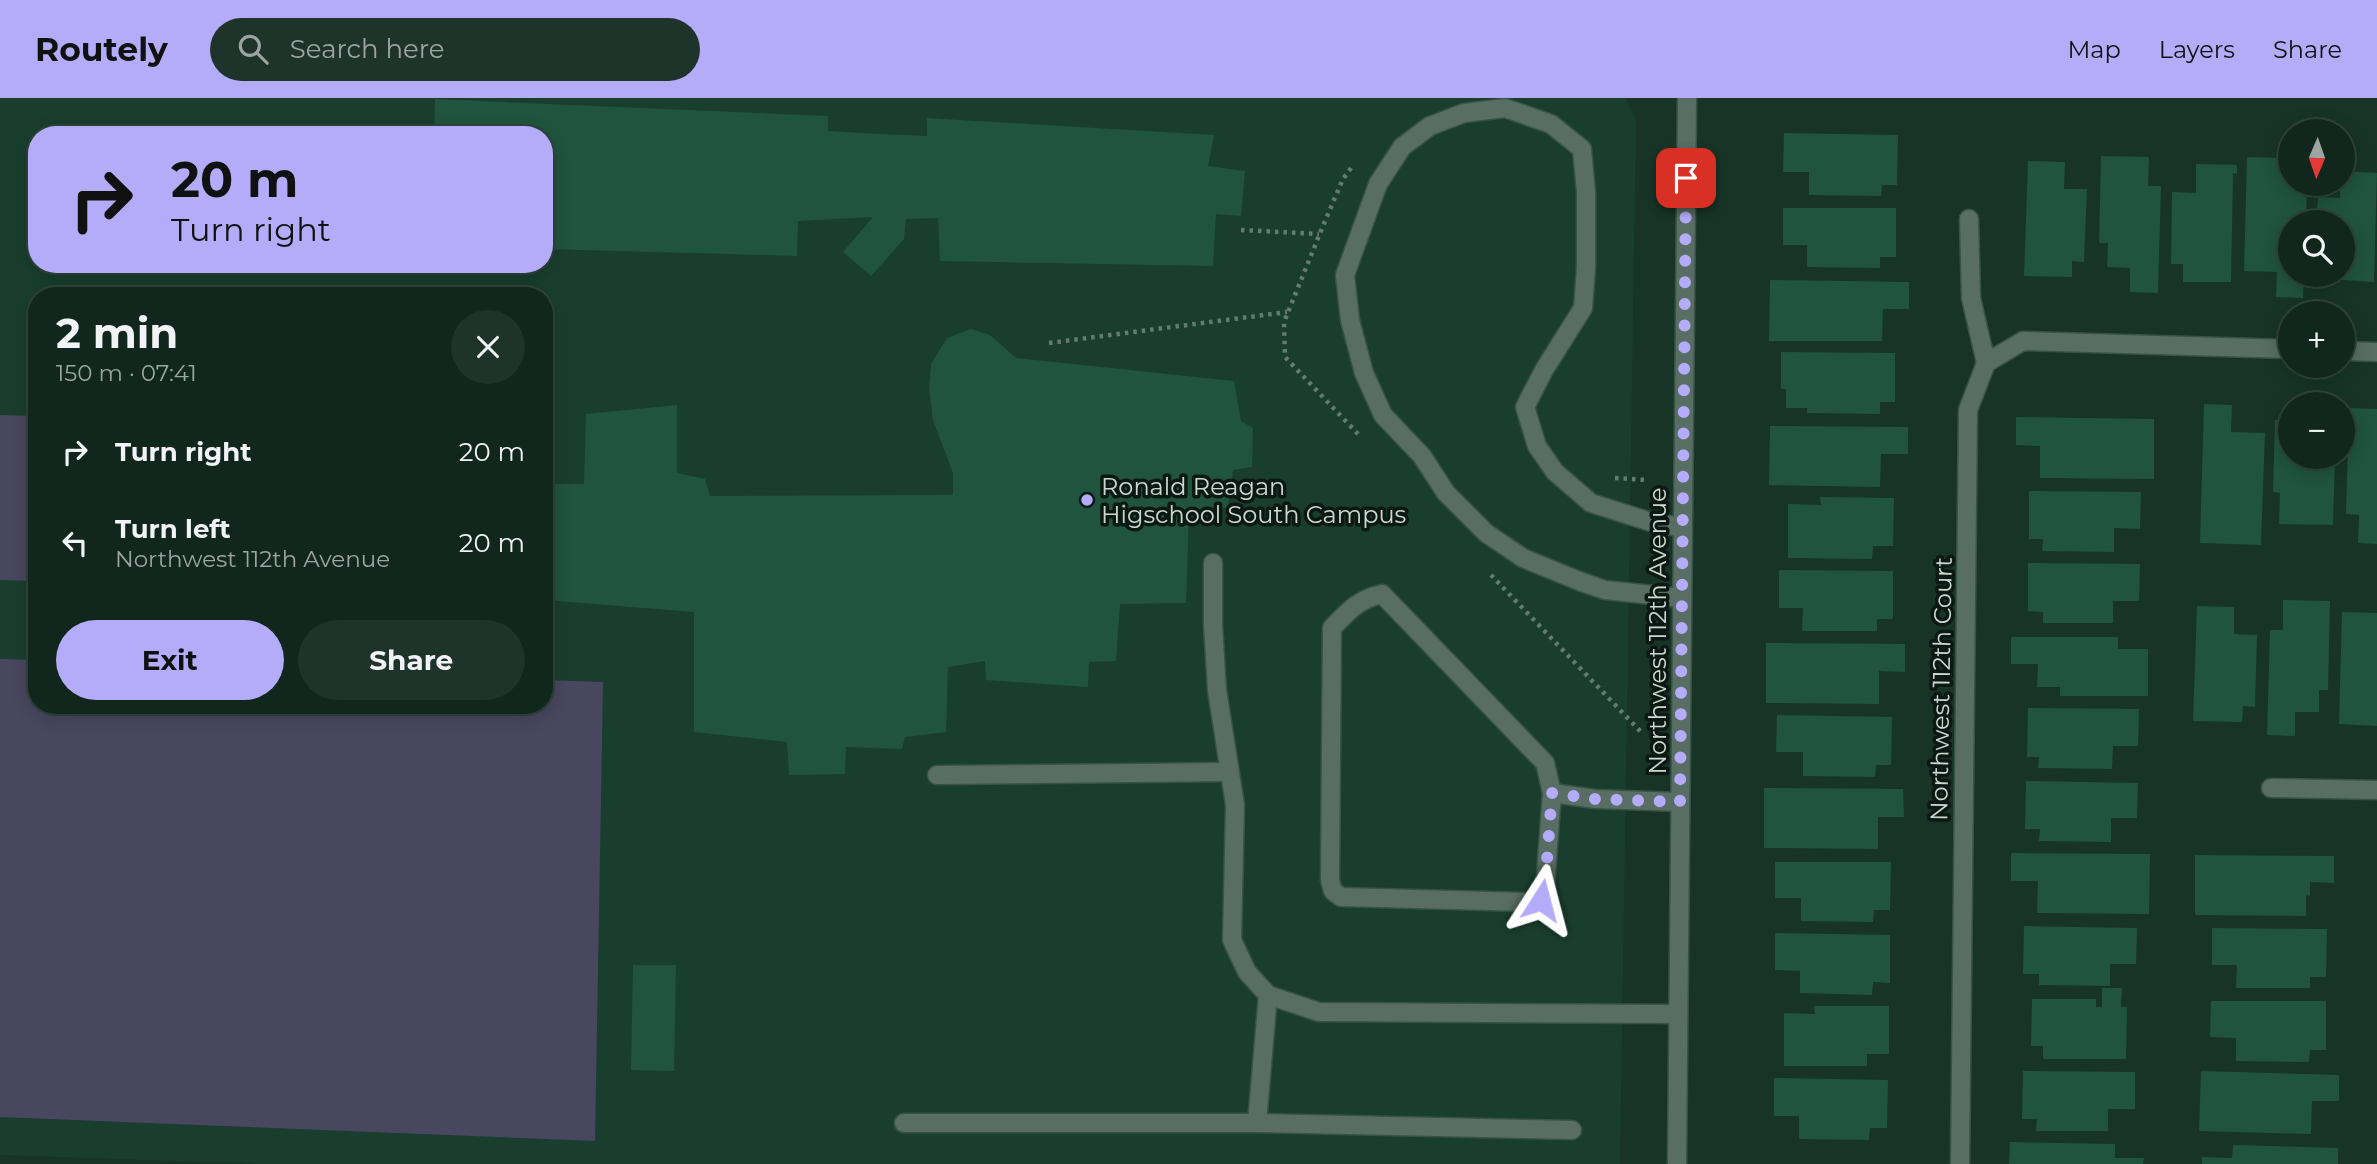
<!DOCTYPE html>
<meta charset="utf-8">
<style>
body{margin:0;font-family:Montserrat,sans-serif;background:#1e332a;color:#f1f3f6;height:100vh;display:flex;flex-direction:column;font-size:26px;white-space:nowrap}
*{box-sizing:border-box;margin:0}
p{font-size:23px;color:#9ca5a4}
.icon{flex:none;width:38px;height:38px;fill:none;stroke:currentColor;stroke-width:2;stroke-linecap:round;stroke-linejoin:round}
.map{position:relative;flex:1;overflow:hidden}
.details{position:absolute;left:28px;top:189px;width:525px;height:427px;display:flex;flex-direction:column;background:#11271d;border-radius:28px;box-shadow:0 4px 18px #0003,0 0 0 2px #30443b}
.details>*{flex:none}
.top-card{position:absolute;left:28px;top:28px;width:525px;height:147px;border-radius:28px;box-shadow:0 4px 18px #0003,0 0 0 2px #30443b;background:#b4acf9;color:#111;overflow:hidden}
.needle{width:46px;rotate:182deg}
.buttons{position:absolute;left:2278px;top:21px;display:grid;gap:14px}
.buttons a{display:grid;place-items:center;width:77px;height:77px;border-radius:50%;background:#11271d;box-shadow:0 4px 18px #0003,0 0 0 2px #30443b;font-size:35px}
.pin{position:absolute;display:grid;place-items:center;width:60px;height:60px;color:#fff;margin:-30px;border-radius:14px;box-shadow:0 4px 10px #0006}
.me{position:absolute;width:77px;margin:-38px;rotate:9deg;stroke-linejoin:round;filter:drop-shadow(0 0 5px #0008)}
.turn{display:flex;align-items:center;gap:24px;height:147px;padding:0 28px;font-size:32px}
.turn .icon{width:91px;height:91px;stroke-width:2.5}
.turn b{display:block;font-size:49px;line-height:60px}
.round{display:grid;place-items:center;flex:none;width:74px;height:74px;border-radius:37px;background:#1e332a}
.overview{display:flex;align-items:center;justify-content:space-between;height:119px;padding:0 28px}
h1{font-size:42px;font-weight:700;line-height:52px}
.cta{display:flex;gap:14px;margin-top:auto;padding:14px 28px}
.cta a{flex:1;height:80px;border-radius:42px;background:#b4acf9;color:#111;font-size:28px;font-weight:700;line-height:80px;text-align:center}
.cta a+a{background:#1e332a;color:#f1f3f6}
ul{padding:0;list-style:none}
li{display:flex;align-items:center;gap:21px;height:91px;padding:0 28px}
li div{flex:1}
li b{display:block;font-size:26px}
li em{font-style:normal}
header{display:flex;align-items:center;gap:42px;box-sizing:border-box;height:98px;padding:0 35px;background:#b4acf9;color:#111}
header strong{font-size:33px}
nav{display:flex;gap:38px;margin-inline-start:auto;font-size:24px}
.search{width:490px;height:63px;background:#1e332a;display:flex;align-items:center;gap:18px;box-sizing:border-box;padding:0 24px;border-radius:38px;color:#9ca5a4;font-size:26px}
.map>svg:first-child{display:block}
</style>
<header>
<strong>Routely</strong>
<div class="search"><svg class="icon" aria-label="search" viewBox="0 0 24 24"><circle cx="10" cy="10" r="6"/><path d="M15 15l6 6"/></svg>Search here</div>
<nav><a>Map</a><a>Layers</a><a>Share</a></nav>
</header>
<div class="map">
<svg width="2377" height="1066" viewBox="0 0 2377 1066">
<rect width="100%" height="100%" fill="#173427"/>
<path fill="#193e2e" fill-rule="evenodd" d="M 0,0 L 1626,0 L 1636,22 L 1620,1066 L 261,1066 L 0,1057 ZM 37,37 L 544,37 L 544,166 L 37,166 ZM 37,198 L 544,198 L 544,607 L 37,607 Z"/>
<g fill="#494760">
<polygon points="0,317 37,318 37,483 0,482"/>
<polygon points="0,561 37,562 37,607 544,607 544,582 603,584 595,1043 0,1019"/>
</g>
<g fill="#20543e">
<polygon points="435,1 828,18 828,33 880,36 927,38 927,20 1214,37 1208,68 1245,73 1241,118 1216,116 1213,168 940,163 938,120 906,121 904,141 871,178 843,154 873,119 798,123 797,158 544,151 544,37 434,37"/>
<polygon points="1784,35 1898,37 1897,87 1882,87 1881,98 1809,97 1809,74 1783,74"/>
<polygon points="2101,58 2149,59 2148,88 2161,88 2158,195 2130,194 2130,170 2107,169 2108,145 2099,145"/>
<polygon points="2247,59 2291,60 2291,86 2307,86 2306,124 2291,124 2291,177 2304,177 2303,200 2276,199 2277,174 2244,173"/>
<polygon points="2028,63 2065,64 2064,91 2087,91 2084,164 2072,163 2072,179 2024,178"/>
<polygon points="2196,66 2237,67 2237,76 2233,75 2231,184 2183,184 2183,166 2171,166 2172,94 2196,95"/>
<polygon points="2343,73 2377,75 2374,184 2327,181 2327,177 2343,177 2343,124 2316,124 2318,99 2340,100 2340,86 2343,86"/>
<polygon points="1783,110 1896,110 1896,159 1880,159 1880,170 1807,169 1807,147 1783,147"/>
<polygon points="1770,182 1909,184 1909,211 1883,211 1882,243 1769,243"/>
<polygon points="971,231 990,237 1016,260 1234,283 1241,323 1253,330 1252,369 1233,372 1228,410 1189,412 1186,505 1120,506 1116,563 1089,564 1088,589 986,582 985,563 948,569 946,634 905,639 902,651 846,649 845,676 789,677 787,644 694,634 694,514 544,502 544,386 584,386 586,316 677,307 677,375 705,381 710,398 953,397 953,375 933,322 929,290 931,266 947,240"/>
<polygon points="1781,254 1895,255 1895,304 1880,304 1880,316 1807,315 1807,310 1786,310 1786,291 1781,291"/>
<polygon points="2204,306 2232,307 2231,334 2265,335 2261,447 2200,445"/>
<polygon points="2349,310 2377,311 2377,446 2358,445 2359,417 2346,416"/>
<polygon points="2016,319 2154,321 2154,381 2040,380 2040,348 2016,347"/>
<polygon points="2275,322 2291,322 2291,359 2335,359 2333,427 2279,426 2280,395 2273,394"/>
<polygon points="1770,328 1908,329 1908,356 1881,356 1880,389 1769,387"/>
<polygon points="2029,393 2141,394 2140,431 2114,430 2114,454 2042,453 2043,441 2029,441"/>
<polygon points="1820,399 1894,400 1893,448 1873,448 1872,461 1788,460 1788,406 1821,407"/>
<polygon points="2028,465 2140,466 2139,503 2113,503 2113,525 2043,525 2043,514 2028,513"/>
<polygon points="1779,472 1893,473 1893,521 1877,521 1877,533 1802,533 1803,510 1779,510"/>
<polygon points="2283,502 2330,503 2328,592 2319,592 2319,614 2295,614 2295,638 2267,637 2270,532 2283,532"/>
<polygon points="2197,508 2234,509 2234,536 2257,537 2255,609 2243,608 2242,624 2193,623"/>
<polygon points="2342,514 2377,515 2377,628 2339,626"/>
<polygon points="2011,539 2118,539 2118,551 2148,551 2148,598 2060,598 2060,589 2037,589 2038,566 2011,566"/>
<polygon points="1766,545 1905,546 1905,574 1879,573 1879,606 1766,605"/>
<polygon points="2028,610 2139,611 2138,648 2113,648 2112,671 2038,670 2039,659 2027,659"/>
<polygon points="1777,617 1892,619 1891,667 1876,667 1875,679 1803,678 1803,654 1776,654"/>
<polygon points="2026,683 2138,685 2137,720 2111,720 2111,744 2039,743 2040,731 2025,731"/>
<polygon points="1764,690 1903,691 1904,719 1878,719 1878,751 1764,750"/>
<polygon points="2011,755 2150,756 2149,816 2037,815 2038,783 2011,783"/>
<polygon points="2195,757 2334,758 2334,785 2310,784 2310,798 2306,797 2306,818 2195,817"/>
<polygon points="1775,764 1891,764 1890,812 1874,812 1873,824 1801,823 1801,800 1775,800"/>
<polygon points="2024,828 2137,830 2136,866 2110,866 2110,888 2039,887 2039,876 2023,876"/>
<polygon points="2212,830 2327,831 2326,879 2310,879 2310,890 2236,890 2237,867 2212,867"/>
<polygon points="1775,835 1890,837 1890,885 1873,884 1872,897 1800,895 1800,873 1775,872"/>
<polygon points="633,867 676,867 674,973 631,972"/>
<polygon points="2102,890 2122,890 2121,909 2127,909 2126,961 2043,961 2043,948 2031,948 2032,901 2096,901 2096,909 2102,909"/>
<polygon points="2211,903 2326,903 2326,952 2310,952 2309,964 2236,963 2236,940 2210,939"/>
<polygon points="1814,908 1889,908 1889,956 1867,956 1867,968 1784,968 1784,915 1815,916"/>
<polygon points="2023,973 2135,974 2135,1011 2108,1011 2108,1033 2036,1033 2037,1021 2022,1021"/>
<polygon points="2201,973 2339,977 2339,1003 2312,1003 2311,1036 2199,1033"/>
<polygon points="1774,980 1888,982 1887,1030 1870,1030 1869,1042 1799,1041 1799,1018 1774,1018"/>
<polygon points="2010,1044 2115,1046 2115,1060 2144,1060 2143,1066 2009,1066"/>
<polygon points="2233,1047 2338,1050 2338,1066 2202,1066 2202,1059 2232,1060"/>
</g>
<g fill="none" stroke-linecap="round" stroke-linejoin="round">
<defs>
<g id="minor">
<polyline points="2343,253 2377,254"/>
<polyline points="1986,265 2023,243 2291,251"/>
<polyline points="1213,465 1213,527 1217,592 1235,707 1232,842 1247,874 1268,897 1319,914 1678,916"/>
<polyline points="1681,500 1605,492 1579,483 1523,460 1486,435 1446,395 1422,358 1383,317 1364,275 1350,222 1345,177 1378,86 1402,49 1430,28 1464,15 1505,10 1551,26 1582,51 1586,94 1586,170 1583,210 1544,272 1525,309 1537,348 1555,374 1591,405 1654,425 1682,429"/>
<polyline points="937,677 1229,674"/>
<polyline points="2271,690 2377,692"/>
<path d="M 1552,695 L 1545,665 L 1382,496 C 1359,501 1348,513 1332,530 L 1330,782 L 1333,793 L 1341,799 L 1530,804 L 1541,802 L 1545,789 L 1552,695 L 1595,701 L 1680,704"/>
<polyline points="904,1025 1257,1025 1572,1032"/>
<polyline points="1257,1025 1268,897"/>
<polyline points="1677,1066 1687,0"/>
<polyline points="1960,1066 1968,312 1986,265 1971,200 1969,121"/>
</g>
</defs>
<use href="#minor" stroke="#375246" stroke-width="21"/>
<g stroke="#647b70" stroke-width="4.5" stroke-dasharray="3.5 5" stroke-linecap="butt">
<polyline points="1351,70 1343,81 1325,123 1284,224 1285,259 1358,336"/>
<polyline points="1241,132 1319,136"/>
<polyline points="1049,245 1287,214"/>
<polyline points="1615,380 1646,382"/>
<polyline points="1491,477 1642,635"/>
</g>
<use href="#minor" stroke="#586d63" stroke-width="18"/>
</g>
<g fill="none" stroke-linecap="round" stroke-linejoin="round">
<polyline stroke="#b4acf9" stroke-width="12" stroke-dasharray="0 21.6" points="1541,802 1545,789 1552,695 1595,701 1680,704 1686,80"/>
</g>
<circle fill="#b4acf9" stroke="#0c1813" stroke-width="2.5" cx="1087" cy="402" r="7"/>
<g text-anchor="middle" dominant-baseline="central" stroke-width="7" stroke-linejoin="round" paint-order="stroke">
<g font-size="24" fill="#c9d9d1" stroke="#0c1813" text-anchor="start">
<text x="1101" y="388">Ronald Reagan<tspan x="1101" dy="28">Higschool South Campus</tspan></text>
</g>
<g font-size="24" fill="#c9d9d1" stroke="#0c1813">
<text transform="translate(1657 533) rotate(-90)">Northwest 112th Avenue</text>
<text transform="translate(1941 591) rotate(-89)">Northwest 112th Court</text>
</g>
</g>
</svg>
<div class="buttons">
<a><svg class="needle" viewBox="-14 -14 28 28"><path d="M0-13l5 13h-10z" fill="#e53935"/><path d="M0 13l5-13h-10z" fill="#9ca5a4"/></svg></a>
<a><svg class="icon" aria-label="search" viewBox="0 0 24 24"><circle cx="10" cy="10" r="6"/><path d="M15 15l6 6"/></svg></a>
<a>+</a>
<a>−</a>
</div>
<div class="pin" style="left:1686px;top:80px;background:#d93025"><svg class="icon" aria-label="arrive" viewBox="0 0 24 24"><path d="M6 21V4h12l-3 4 3 4H6"/></svg></div>
<svg class="me" style="left:1541px;top:802px" viewBox="-20 -20 40 40"><path d="M0-17L14 15 0 8-14 15z" fill="#b4acf9" stroke="#fff" stroke-width="4"/></svg>
<div class="top-card">
<div class="turn"><svg class="icon" aria-label="right" viewBox="0 0 24 24"><path d="M7 20v-9h11M14 6l5 5-5 5"/></svg><div><b>20 m</b>Turn right</div></div>
</div>
<section class="details">
<div class="overview"><div><h1>2 min</h1><p>150 m · 07:41</p></div><a class="round"><svg class="icon" aria-label="close" viewBox="0 0 24 24"><path d="M6 6l12 12M18 6L6 18"/></svg></a></div>
<ul>
<li><svg class="icon" aria-label="right" viewBox="0 0 24 24"><path d="M7 20v-9h11M14 6l5 5-5 5"/></svg><div><b>Turn right</b></div><em>20 m</em></li>
<li><svg class="icon" aria-label="left" viewBox="0 0 24 24"><path d="M17 20v-9H6M10 6l-5 5 5 5"/></svg><div><b>Turn left</b><p>Northwest 112th Avenue</p></div><em>20 m</em></li>
</ul>
<div class="cta"><a>Exit</a><a>Share</a></div>
</section>
</div>
